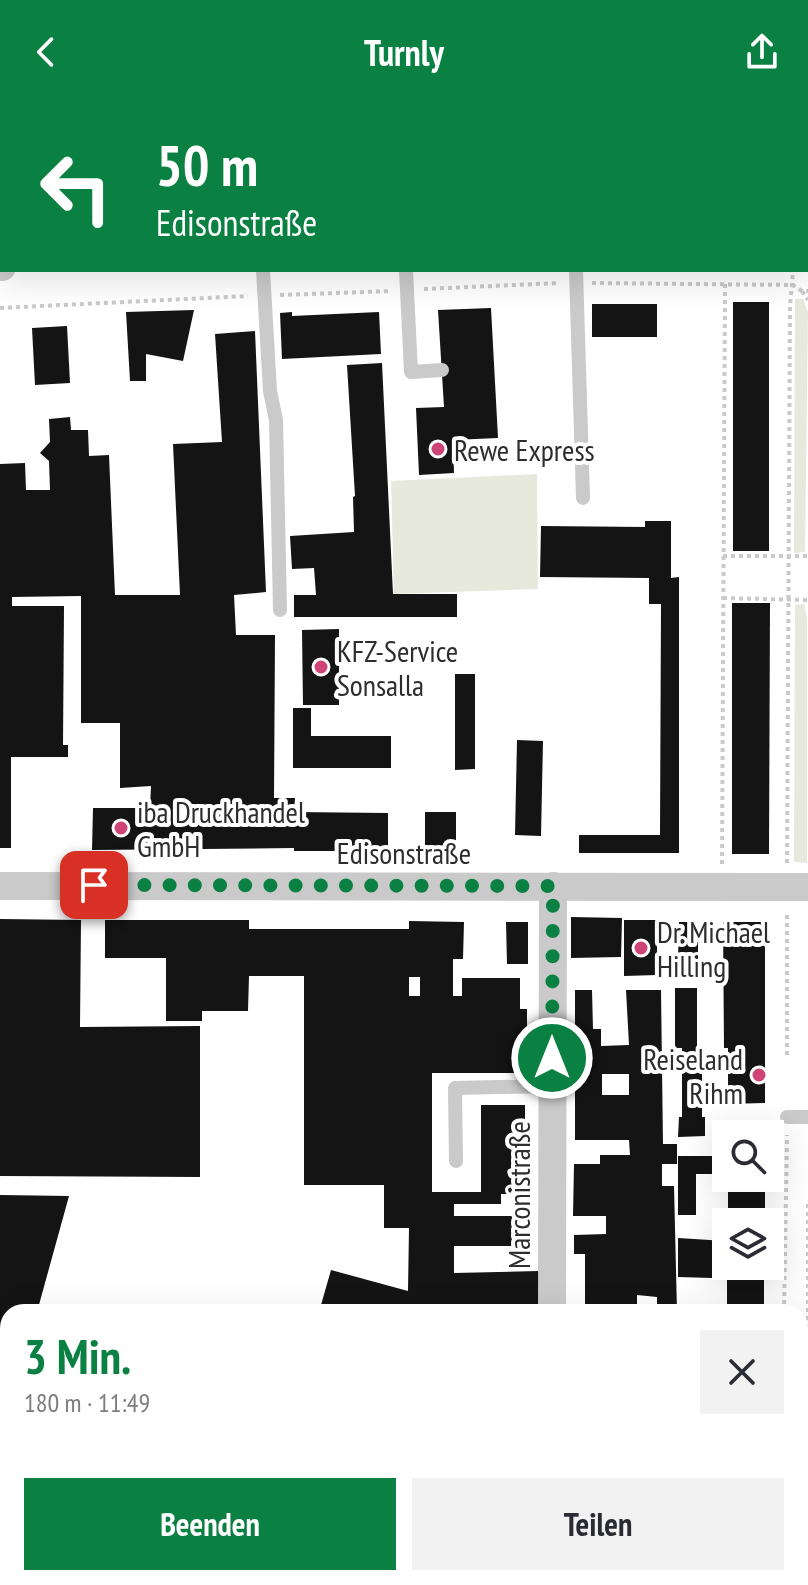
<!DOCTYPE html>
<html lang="de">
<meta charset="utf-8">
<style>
body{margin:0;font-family:"PT Sans Narrow",sans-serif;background:#f2f2f3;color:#2b2b33;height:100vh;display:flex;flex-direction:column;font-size:30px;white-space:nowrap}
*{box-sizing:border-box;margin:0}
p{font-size:26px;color:#7c7c81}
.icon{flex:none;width:44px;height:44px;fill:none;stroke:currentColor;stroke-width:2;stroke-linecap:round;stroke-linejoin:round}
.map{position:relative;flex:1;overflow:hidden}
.drawer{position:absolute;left:0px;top:1200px;width:808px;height:282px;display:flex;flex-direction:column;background:#fff;border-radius:24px 24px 0 0;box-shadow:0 8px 32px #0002}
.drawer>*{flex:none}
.banner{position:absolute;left:0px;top:0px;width:808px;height:168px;box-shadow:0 8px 32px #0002;background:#0b8043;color:#fff;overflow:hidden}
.controls{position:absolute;left:712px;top:1016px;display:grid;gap:16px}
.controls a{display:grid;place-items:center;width:72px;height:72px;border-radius:0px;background:#fff;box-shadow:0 8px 32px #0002;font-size:40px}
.pin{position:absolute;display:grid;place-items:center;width:68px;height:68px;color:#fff;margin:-34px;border-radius:16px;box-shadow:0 4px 12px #0006}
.me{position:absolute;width:88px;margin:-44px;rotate:0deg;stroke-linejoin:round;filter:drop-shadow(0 0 6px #0008)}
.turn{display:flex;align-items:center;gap:28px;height:168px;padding:0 24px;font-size:36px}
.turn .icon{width:104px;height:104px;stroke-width:2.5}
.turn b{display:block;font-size:56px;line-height:68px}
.round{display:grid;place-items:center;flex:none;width:84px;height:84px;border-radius:0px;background:#f2f2f3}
.summary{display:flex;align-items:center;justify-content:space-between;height:136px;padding:0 24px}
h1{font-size:48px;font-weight:800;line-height:60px;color:#0b8043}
.action{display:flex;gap:16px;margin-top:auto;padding:16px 24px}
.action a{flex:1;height:92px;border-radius:0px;background:#0b8043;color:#fff;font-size:32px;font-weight:800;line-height:92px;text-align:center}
.action a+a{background:#f2f2f3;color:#2b2b33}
header{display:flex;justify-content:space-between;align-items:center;height:104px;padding:0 24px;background:#0b8043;color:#fff;font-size:36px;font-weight:800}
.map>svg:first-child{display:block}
</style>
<header><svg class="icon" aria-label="back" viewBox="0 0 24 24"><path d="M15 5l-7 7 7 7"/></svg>Turnly<svg class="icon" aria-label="share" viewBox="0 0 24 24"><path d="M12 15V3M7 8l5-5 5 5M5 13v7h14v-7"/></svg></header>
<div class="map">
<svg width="808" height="1481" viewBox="0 0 808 1481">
<rect width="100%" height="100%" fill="#fff"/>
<g fill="#e7e9dd">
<polygon points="795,195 803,195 808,208 805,448 794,449"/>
<polygon points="537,370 538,485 394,490 391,377"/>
<polygon points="804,500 807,515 807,759 794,758 795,501"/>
</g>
<g fill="#141414" fill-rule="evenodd">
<rect x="733" y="198" width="36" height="249"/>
<rect x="592" y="200" width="65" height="33"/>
<polygon points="491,204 498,334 453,336 454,369 419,371 416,304 444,303 438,206"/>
<polygon points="194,206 183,257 146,250 146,277 130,277 126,208"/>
<polygon points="292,208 292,212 379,208 381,250 282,255 280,209"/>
<polygon points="67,222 70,279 35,281 32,224"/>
<polygon points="255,227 266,488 234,491 236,531 275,531 274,694 295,694 294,708 388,709 388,747 294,747 294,744 92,746 93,704 150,704 151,682 120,684 120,619 81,619 81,492 12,493 12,502 64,502 63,641 68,641 68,653 11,653 11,744 0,744 0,360 25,359 26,386 50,386 49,357 40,349 50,338 49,315 70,313 71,326 88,326 89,352 109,351 115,491 180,491 173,340 222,338 215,230"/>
<polygon points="382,259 393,490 457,490 457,513 294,513 294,491 316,491 314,464 292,465 290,432 354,428 353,393 355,392 347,261"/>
<polygon points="645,417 671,417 671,474 679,473 679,749 579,749 579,731 660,731 661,500 649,500 649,474 540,473 541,422 645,423"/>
<polygon points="732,499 770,499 769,750 732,750"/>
<polygon points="339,525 339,601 303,601 302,526"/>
<polygon points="455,570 475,570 475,665 455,666"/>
<polygon points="293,604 311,604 311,632 391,632 391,664 293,664"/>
<polygon points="517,636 543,637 541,732 515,731"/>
<rect x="425" y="708" width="31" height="40"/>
<polygon points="571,813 622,814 621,853 571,854"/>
<polygon points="0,815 81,816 80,923 200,922 200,1073 0,1072"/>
<path d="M 105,816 L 249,816 L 249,825 L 409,825 L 409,817 L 464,818 L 463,855 L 453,855 L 453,892 L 462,892 L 462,874 L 520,874 L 520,905 L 527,905 L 527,969 L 432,969 L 432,1088 L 481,1088 L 481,1001 L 525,1001 L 525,1090 L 501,1090 L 501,1100 L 454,1100 L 454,1112 L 517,1112 L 517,1142 L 454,1142 L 454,1169 L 539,1167 L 539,1203 L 480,1205 L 480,1208 L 319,1208 L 331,1166 L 408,1187 L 409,1124 L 384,1124 L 384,1081 L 304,1081 L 304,872 L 249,872 L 248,907 L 202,907 L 202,917 L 166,917 L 166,854 L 105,854 ZM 409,873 L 420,873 L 420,892 L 409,892 Z"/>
<polygon points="624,816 657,816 657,871 624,872"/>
<polygon points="506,818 528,818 528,860 507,860"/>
<polygon points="679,818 698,818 698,854 678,854"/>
<polygon points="723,818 765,818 765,999 728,1000 728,944 724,944"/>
<polygon points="675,884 697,884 697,944 702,944 702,1013 705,1013 705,1032 678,1033 679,1013 682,1013 682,944 675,944"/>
<path d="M 575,886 L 592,886 L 593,925 L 601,925 L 601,942 L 629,941 L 626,886 L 661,886 L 663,1040 L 677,1040 L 677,1060 L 662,1060 L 662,1082 L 674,1082 L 677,1208 L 657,1208 L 657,1193 L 637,1191 L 637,1208 L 585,1208 L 585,1150 L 574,1150 L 574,1131 L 606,1130 L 606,1112 L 573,1112 L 574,1060 L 600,1060 L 600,1051 L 630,1051 L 629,1036 L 575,1036 ZM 602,970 L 629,970 L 629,991 L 602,991 Z"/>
<polygon points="678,1052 726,1052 726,1070 696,1070 696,1111 678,1111"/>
<rect x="728" y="1074" width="37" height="44"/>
<polygon points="0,1091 69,1092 37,1208 8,1208 8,1297 0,1291"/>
<polygon points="678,1134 726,1137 726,1153 713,1153 712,1174 678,1173"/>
<polygon points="727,1162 764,1162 764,1201 727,1200"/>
<polygon points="341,1474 388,1474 386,1481 340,1481"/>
<rect x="460" y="1474" width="77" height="7"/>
<rect x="644" y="1474" width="33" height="7"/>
<rect x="734" y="1474" width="31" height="7"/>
</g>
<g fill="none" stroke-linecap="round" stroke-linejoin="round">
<g stroke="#cacaca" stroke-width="4" stroke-dasharray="4 4" stroke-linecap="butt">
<polyline points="777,2 777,0"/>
<polyline points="806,109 808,109"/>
<polyline points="0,123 2,123"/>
<polyline points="592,179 793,181 802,187 808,187"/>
<polyline points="424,185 559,179"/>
<polyline points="802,187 808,196"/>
<polyline points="280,191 392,187"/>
<polyline points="0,204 248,192"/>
<polyline points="723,452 808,452"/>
<polyline points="723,494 808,496"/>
<polyline points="787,759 790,201 793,168"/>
<polyline points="722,760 725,178"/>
<polyline points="787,951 787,808"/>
<polyline points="808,1100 808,1396"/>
<polyline points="784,1208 787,1031"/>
<polyline points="785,1481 785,1474"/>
<polyline points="808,1481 808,1460"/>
</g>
<g stroke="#cacaca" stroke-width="14">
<polyline points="263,166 270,287 276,316 280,506"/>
<polyline points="406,166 411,268 442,266"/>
<polyline points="576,166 583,394"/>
<polyline points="787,1013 808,1013"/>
<polyline points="456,1057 455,984 552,982"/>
</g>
<g stroke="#cacaca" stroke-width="28">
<polyline points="806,148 808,148"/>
<polyline points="0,163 2,163"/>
<polyline points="0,782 808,783"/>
<polyline points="552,1208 553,782"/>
<polyline points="552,1481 552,1474"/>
</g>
<polyline stroke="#cacaca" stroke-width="34" points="806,67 808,63"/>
</g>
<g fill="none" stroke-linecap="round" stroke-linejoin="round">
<polyline stroke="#0b8043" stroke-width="14" stroke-dasharray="0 25.2" points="94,781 553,782 552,954"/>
</g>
<g fill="#cf4476" stroke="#fff" stroke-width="3">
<circle cx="438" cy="345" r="8"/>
<circle cx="321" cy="563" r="8"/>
<circle cx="121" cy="724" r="8"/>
<circle cx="641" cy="844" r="8"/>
<circle cx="759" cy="971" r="8"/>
</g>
<g text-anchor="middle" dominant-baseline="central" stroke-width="8" stroke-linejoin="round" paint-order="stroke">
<g font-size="30" fill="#2d2d2d" stroke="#fff" text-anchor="start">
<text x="454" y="345">Rewe Express</text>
<text x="337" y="546">KFZ-Service<tspan x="337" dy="34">Sonsalla</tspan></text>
<text x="137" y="707">iba Druckhandel<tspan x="137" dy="34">GmbH</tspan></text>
<text x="657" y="827">Dr. Michael<tspan x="657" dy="34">Hilling</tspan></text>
<text x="743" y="954" text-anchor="end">Reiseland<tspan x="743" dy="34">Rihm</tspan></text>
</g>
<g font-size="30" fill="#2d2d2d" stroke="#fff">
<text x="404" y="748">Edisonstraße</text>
<text transform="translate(518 1091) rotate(-90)">Marconistraße</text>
</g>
</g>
</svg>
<div class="controls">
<a><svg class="icon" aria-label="search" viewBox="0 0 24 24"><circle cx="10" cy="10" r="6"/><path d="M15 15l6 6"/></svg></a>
<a><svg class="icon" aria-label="layers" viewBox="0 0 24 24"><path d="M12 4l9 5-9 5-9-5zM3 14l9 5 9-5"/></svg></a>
</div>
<div class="pin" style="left:94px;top:781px;background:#d93025"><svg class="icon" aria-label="arrive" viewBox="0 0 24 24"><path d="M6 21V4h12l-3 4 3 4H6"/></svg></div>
<svg class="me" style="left:552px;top:954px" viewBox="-20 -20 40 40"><circle r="17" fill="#0b8043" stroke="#fff" stroke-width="3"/><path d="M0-11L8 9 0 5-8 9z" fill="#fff"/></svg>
<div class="banner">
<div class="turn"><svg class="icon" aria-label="left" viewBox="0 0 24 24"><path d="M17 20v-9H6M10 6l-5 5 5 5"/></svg><div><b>50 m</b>Edisonstraße</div></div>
</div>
<section class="drawer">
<div class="summary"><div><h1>3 Min.</h1><p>180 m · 11:49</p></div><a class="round"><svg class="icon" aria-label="close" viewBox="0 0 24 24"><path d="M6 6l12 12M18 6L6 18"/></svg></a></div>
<div class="action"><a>Beenden</a><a>Teilen</a></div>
</section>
</div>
